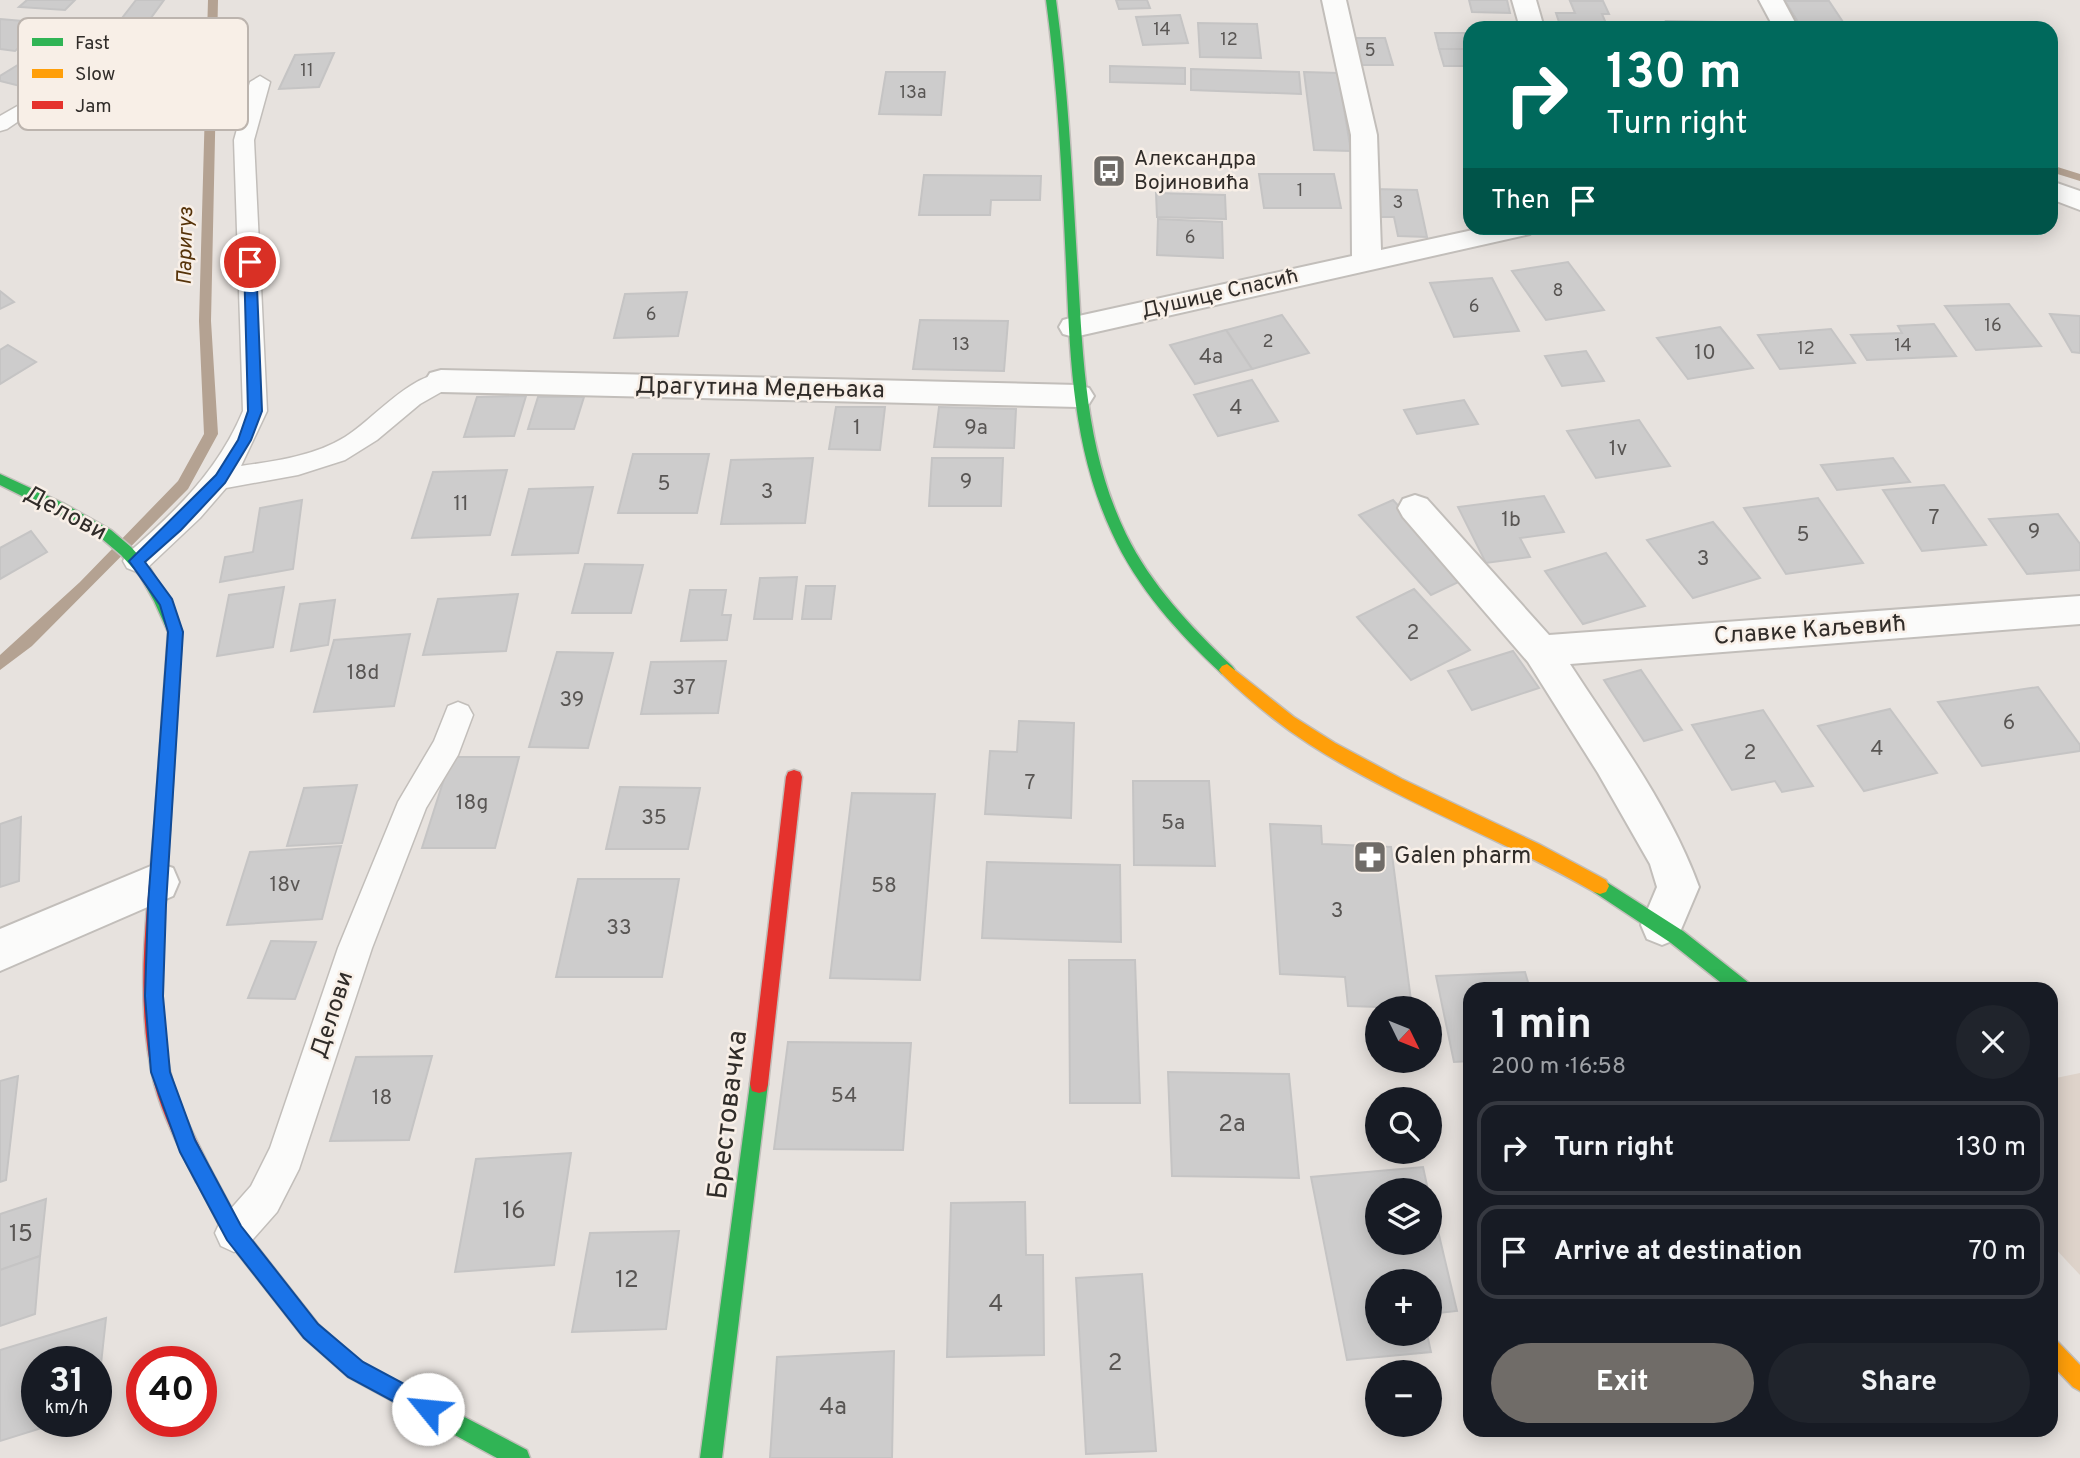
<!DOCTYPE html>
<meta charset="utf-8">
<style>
body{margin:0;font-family:Overpass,sans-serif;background:#20242c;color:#f1f3f6;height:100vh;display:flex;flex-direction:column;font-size:26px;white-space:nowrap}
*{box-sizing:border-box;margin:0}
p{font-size:23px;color:#9ea1a6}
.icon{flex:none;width:38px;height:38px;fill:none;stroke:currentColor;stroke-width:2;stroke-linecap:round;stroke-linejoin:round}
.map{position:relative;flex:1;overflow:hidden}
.drawer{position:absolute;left:1463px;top:982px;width:595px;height:455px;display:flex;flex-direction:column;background:#171b24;border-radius:21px;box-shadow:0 4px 18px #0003}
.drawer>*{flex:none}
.guide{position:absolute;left:1463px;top:21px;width:595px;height:214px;border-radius:21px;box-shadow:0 4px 18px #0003;background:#00695c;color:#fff;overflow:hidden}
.needle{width:46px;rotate:133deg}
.tools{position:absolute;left:1365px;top:996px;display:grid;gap:14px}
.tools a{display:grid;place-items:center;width:77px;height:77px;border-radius:50%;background:#171b24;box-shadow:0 4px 18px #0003;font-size:35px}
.speed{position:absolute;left:21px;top:1346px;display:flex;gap:14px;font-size:35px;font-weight:700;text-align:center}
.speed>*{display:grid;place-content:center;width:91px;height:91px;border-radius:50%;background:#171b24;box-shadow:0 4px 18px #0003;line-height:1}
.speed small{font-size:18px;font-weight:400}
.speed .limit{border:10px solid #d22;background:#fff;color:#111}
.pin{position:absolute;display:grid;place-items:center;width:60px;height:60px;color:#fff;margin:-30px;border:4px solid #fff;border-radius:50%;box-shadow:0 2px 7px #0007}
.me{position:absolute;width:77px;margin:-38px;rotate:298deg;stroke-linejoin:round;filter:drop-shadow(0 0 5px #0008)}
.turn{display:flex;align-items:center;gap:24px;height:147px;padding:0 28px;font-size:32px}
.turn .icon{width:91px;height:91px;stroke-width:2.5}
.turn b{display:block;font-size:49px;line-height:60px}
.then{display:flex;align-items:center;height:66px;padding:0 28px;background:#0003;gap:14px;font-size:26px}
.round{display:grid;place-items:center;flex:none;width:74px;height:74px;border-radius:37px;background:#20242c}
.headline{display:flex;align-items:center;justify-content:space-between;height:119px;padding:0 28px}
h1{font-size:42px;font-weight:700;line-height:52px}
.cta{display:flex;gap:14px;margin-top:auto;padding:14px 28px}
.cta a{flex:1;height:80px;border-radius:42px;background:#706c68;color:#fff;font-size:28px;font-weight:700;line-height:80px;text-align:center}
.cta a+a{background:#20242c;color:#f1f3f6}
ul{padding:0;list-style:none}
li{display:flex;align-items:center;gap:21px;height:94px;margin:0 14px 10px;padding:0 14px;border:4px solid #363941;border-radius:21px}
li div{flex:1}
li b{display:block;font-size:26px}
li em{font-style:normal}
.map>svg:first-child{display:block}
</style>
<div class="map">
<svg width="2080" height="1458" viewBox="0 0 2080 1458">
<rect width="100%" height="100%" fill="#e7e2de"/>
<polygon fill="#ded3ca" points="2080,1073 2080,1275 2051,1244 2051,1079"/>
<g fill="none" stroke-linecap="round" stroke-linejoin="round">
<g fill="#b4a292" fill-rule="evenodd">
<polygon points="208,0 218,0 211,321 218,434 188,489 32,646 0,670 0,655 80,582 178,481 204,434 199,321"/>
<polygon points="2051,165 2080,174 2080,181 2051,172"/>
</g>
</g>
<g fill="#cdcccc" stroke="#c5c4c4" stroke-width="2">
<polygon points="27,0 75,0 65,10 19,7"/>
<polygon points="136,0 164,0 148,22 119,22"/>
<polygon points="1116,0 1147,0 1150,8 1119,9"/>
<polygon points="1469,0 1507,0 1510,13 1472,12"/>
<polygon points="1570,1 1603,1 1609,14 1602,14 1608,28 1561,28 1556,13 1575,13"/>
<polygon points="1785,1 1829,1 1843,22 1798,22"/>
<polygon points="1180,15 1188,43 1143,45 1136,17"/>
<polygon points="0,19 47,23 15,51 0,49"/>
<polygon points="1666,21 1721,22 1724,28 1669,28"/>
<polygon points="1198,23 1257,24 1261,58 1200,57"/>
<polygon points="1435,33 1470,33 1470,49 1439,49"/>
<polygon points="1348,38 1385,38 1393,65 1355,65"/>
<polygon points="1439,49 1470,49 1470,66 1444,66"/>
<polygon points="334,53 319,87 279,89 295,55"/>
<polygon points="21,63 57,72 32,89 0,81 0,76"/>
<polygon points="1110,66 1185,68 1185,84 1110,82"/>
<polygon points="1191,69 1299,72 1301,94 1191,90"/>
<polygon points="886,72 945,72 941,115 879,114"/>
<polygon points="1304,72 1338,73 1351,151 1314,150"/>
<polygon points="1259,174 1334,174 1341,208 1264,208"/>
<polygon points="924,175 1041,176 1040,200 991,200 990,215 919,215"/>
<polygon points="1373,189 1417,190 1427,237 1398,236 1394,217 1378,217"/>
<polygon points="1156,193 1225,195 1226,219 1157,217"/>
<polygon points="1158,219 1222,222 1223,258 1157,255"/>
<polygon points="1568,262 1604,310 1546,320 1512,271"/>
<polygon points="1492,278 1519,331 1454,337 1430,283"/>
<polygon points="0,291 14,302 0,309"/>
<polygon points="687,292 678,336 614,338 625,294"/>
<polygon points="2009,304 2041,346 1976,350 1945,306"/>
<polygon points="2050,314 2080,316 2080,353 2072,352"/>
<polygon points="1282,315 1309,353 1252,369 1226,330"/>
<polygon points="920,320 1008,321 1004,371 913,369"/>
<polygon points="1934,324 1956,356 1867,360 1851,335 1902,333 1898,326"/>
<polygon points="1720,327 1753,368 1688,379 1657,338"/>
<polygon points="1831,329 1855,363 1780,369 1758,335"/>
<polygon points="1226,330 1252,369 1195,384 1170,345"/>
<polygon points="8,345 36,362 0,384 0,350"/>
<polygon points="1586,351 1604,381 1562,386 1545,356"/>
<polygon points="1252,380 1278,421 1218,436 1194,395"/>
<polygon points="526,396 514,436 464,437 477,397"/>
<polygon points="538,397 584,397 574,429 528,429"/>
<polygon points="1464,400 1478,424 1417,434 1404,410"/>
<polygon points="836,407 885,407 880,450 829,449"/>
<polygon points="939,407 1016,409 1014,448 934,447"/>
<polygon points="1639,420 1670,466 1596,478 1567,431"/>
<polygon points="633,454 709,454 697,513 618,513"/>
<polygon points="813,458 805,523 721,524 731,460"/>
<polygon points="932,458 1003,458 1001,506 929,506"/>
<polygon points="1893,458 1910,482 1837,490 1821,465"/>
<polygon points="507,470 490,535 412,538 433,472"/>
<polygon points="1944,485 1986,545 1922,551 1883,490"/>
<polygon points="593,487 578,553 512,555 529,489"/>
<polygon points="1544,496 1564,532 1520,538 1530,557 1486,563 1458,507"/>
<polygon points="1818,498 1863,563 1786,574 1744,508"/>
<polygon points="302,500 293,569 220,582 225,557 253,552 260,508"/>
<polygon points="1393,500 1465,579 1431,595 1359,515"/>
<polygon points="2058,514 2080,544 2080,570 2027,574 1989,519"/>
<polygon points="1713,522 1760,578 1693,598 1647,540"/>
<polygon points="31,531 47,552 0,579 0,548"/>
<polygon points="1606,553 1645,606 1583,624 1545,571"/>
<polygon points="585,564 643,565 631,613 572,613"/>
<polygon points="797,577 792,619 754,619 760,578"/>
<polygon points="806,586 835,586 831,619 802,619"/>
<polygon points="284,587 273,647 217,656 229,595"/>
<polygon points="1414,589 1470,650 1411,680 1357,617"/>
<polygon points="690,590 726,590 722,615 731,615 727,640 681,641"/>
<polygon points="518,594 506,651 423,655 438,599"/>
<polygon points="335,600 328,645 291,651 300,604"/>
<polygon points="410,634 394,706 314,712 334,640"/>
<polygon points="1513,651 1539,688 1472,710 1448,671"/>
<polygon points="557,652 613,653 588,748 529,747"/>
<polygon points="726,661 718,713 641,714 651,662"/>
<polygon points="1641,670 1682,730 1644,741 1604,680"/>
<polygon points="2038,687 2080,745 2080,751 1982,766 1938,702"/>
<polygon points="1890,709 1937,773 1864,791 1818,726"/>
<polygon points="1763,710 1813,786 1782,792 1775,781 1732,790 1692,725"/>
<polygon points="1019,721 1074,723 1071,818 985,814 990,751 1017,752"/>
<polygon points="451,757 519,757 495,848 422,848"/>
<polygon points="1133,781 1209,781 1215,866 1134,865"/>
<polygon points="357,785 342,843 287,846 304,788"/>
<polygon points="620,787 700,788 688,849 606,849"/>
<polygon points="852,793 935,794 920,980 830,978"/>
<polygon points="21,817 19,881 0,887 0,824"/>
<polygon points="1270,824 1321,826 1322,844 1391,847 1412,1008 1348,1006 1345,977 1280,974"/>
<polygon points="341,846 322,919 227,925 250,852"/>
<polygon points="987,862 1120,865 1121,942 982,938"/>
<polygon points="578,879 679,879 662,977 556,977"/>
<polygon points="271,941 316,942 295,999 248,998"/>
<polygon points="1069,960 1135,960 1140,1103 1070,1103"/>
<polygon points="1525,972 1530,989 1470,989 1470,1061 1454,1062 1436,976"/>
<polygon points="788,1042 911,1043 903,1150 774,1149"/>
<polygon points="432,1056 409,1140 330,1141 356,1057"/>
<polygon points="1168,1072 1289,1074 1299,1178 1172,1176"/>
<polygon points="18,1076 6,1180 0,1182 0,1081"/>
<polygon points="571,1153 554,1265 455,1272 476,1159"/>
<polygon points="1423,1167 1428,1190 1377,1190 1377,1242 1430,1242 1430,1197 1457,1311 1430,1314 1430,1281 1377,1281 1377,1334 1427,1334 1431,1352 1347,1360 1311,1177"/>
<polygon points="46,1199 40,1256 0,1270 0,1214"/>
<polygon points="1025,1202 1026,1255 1043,1255 1044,1355 947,1357 951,1203"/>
<polygon points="679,1231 666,1329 572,1332 590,1233"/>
<polygon points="40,1256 35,1314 0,1326 0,1270"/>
<polygon points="1142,1274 1156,1451 1086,1454 1076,1278"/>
<polygon points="106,1318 96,1410 96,1362 37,1362 37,1421 64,1421 0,1441 0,1350"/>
<polygon points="894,1351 892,1458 770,1458 777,1357"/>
</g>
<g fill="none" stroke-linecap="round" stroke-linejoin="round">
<defs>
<g id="lane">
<path d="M 260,76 L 270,82 L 254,140 L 267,411 L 241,466 C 276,461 314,456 345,437 C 372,421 417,366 450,375 L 453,381 L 450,387 L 420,404 L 377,440 L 345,460 L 298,475 L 226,488 L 200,518 L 147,568 L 137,572 L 127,568 L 123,561 L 127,554 C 175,512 218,471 243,411 L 234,140 L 250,82 Z"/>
<polygon points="28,100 35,102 38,106 35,110 7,129 0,131 0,116"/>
<polygon points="458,702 468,706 473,715 458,755 426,808 372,948 299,1169 277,1212 247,1246 234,1252 221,1246 215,1233 221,1220 251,1186 270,1148 338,948 398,802 434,741 448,706"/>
</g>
<g id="street">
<polygon points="1322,0 1346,0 1377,135 1381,250 1482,228 1534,228 1530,234 1074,337 1063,334 1059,327 1063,320 1074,317 1352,256 1351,135"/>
<polygon points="1512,0 1536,0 1544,28 1520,28"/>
<polygon points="1759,0 1783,0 1798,28 1774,28"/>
<polygon points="2051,181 2080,191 2080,210 2051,199"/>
<polygon points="441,370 1078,385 1089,388 1094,396 1089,404 1078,407 441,392 430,389 425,381 430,373"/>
<path d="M 1415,495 L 1427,499 L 1549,635 L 2080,596 L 2080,624 L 1570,664 C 1616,735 1670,807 1699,887 L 1677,939 L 1662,945 L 1647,939 L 1641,925 L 1657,887 L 1650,864 L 1598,773 L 1528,662 L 1403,517 L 1398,508 L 1403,499 Z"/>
<polygon points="158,863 173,868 179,882 173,896 0,971 0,929"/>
</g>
<g id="fast">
<path d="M 1046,0 L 1056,0 C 1068,86 1072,173 1077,259 C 1083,354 1084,447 1126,534 C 1151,585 1191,627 1232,666 L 1235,670 L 1232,674 L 1222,674 C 1178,633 1137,588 1112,533 C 1072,447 1070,357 1066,264 C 1062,176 1058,88 1046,0 Z"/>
<polygon points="0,474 63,503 111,530 131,547 150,568 168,599 182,632 170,830 168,835 162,837 156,835 154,830 168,632 154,601 140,576 121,555 101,538 78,524 0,485"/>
<polygon points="1600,878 1683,931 1749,983 1752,989 1729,989 1671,943 1594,892 1591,886 1594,880"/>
<polygon points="759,1075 766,1077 768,1084 722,1458 700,1458 750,1084 752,1077"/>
<polygon points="203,1165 210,1168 241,1226 318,1324 362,1363 527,1450 530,1458 497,1458 348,1377 304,1338 227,1240 193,1175 196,1168"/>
</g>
<g id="slow">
<path d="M 1227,664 L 1294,717 L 1335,743 L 1402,779 L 1539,844 L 1606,880 L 1609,886 L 1606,892 L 1600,894 L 1594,892 C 1501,838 1399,802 1309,744 C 1278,724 1249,700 1222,674 L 1219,670 L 1222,666 Z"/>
<polygon points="2051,1339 2058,1342 2080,1365 2080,1391 2073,1387 2051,1364"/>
</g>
<g id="jam">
<polygon points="794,770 800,772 802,777 768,1084 766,1091 759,1093 752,1091 750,1084 786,777 788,772"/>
<path d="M 162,823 L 168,825 L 170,830 C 164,913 151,1005 174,1087 C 183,1118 200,1145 213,1175 L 210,1182 L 203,1185 L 196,1182 C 180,1150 163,1117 154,1083 C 134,1001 147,912 154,830 L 156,825 Z"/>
</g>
</defs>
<use href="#lane" stroke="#c2beba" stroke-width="3"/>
<use href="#street" stroke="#c2beba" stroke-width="4"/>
<use href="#fast" stroke="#c2beba" stroke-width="3"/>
<use href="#slow" stroke="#c2beba" stroke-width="3"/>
<use href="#jam" stroke="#c2beba" stroke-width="3"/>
<use href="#lane" fill="#fbfbfa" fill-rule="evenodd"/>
<use href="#street" fill="#fbfbfa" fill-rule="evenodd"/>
<use href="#fast" fill="#30b455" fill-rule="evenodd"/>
<use href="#slow" fill="#ff9f0a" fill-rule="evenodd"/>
<use href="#jam" fill="#e5322d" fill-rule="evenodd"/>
</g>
<polygon fill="#1a73e8" stroke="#114b97" stroke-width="2" points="250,258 256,262 262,411 251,440 225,483 181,530 145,562 172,599 183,632 166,905 163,996 170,1072 195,1140 241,1226 318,1324 363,1362 436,1401 439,1409 436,1416 428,1420 348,1377 304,1338 227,1240 180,1152 151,1072 145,996 148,905 168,632 160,605 129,561 216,475 238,440 248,411 244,262"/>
<defs>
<symbol id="bus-square" viewBox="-11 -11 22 22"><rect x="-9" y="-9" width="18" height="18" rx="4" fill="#706c68" stroke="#f8efe7"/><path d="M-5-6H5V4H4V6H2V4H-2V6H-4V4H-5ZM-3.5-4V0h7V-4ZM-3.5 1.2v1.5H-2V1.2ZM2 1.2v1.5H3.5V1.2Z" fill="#fff"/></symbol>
<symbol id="pharmacy-square" viewBox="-11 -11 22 22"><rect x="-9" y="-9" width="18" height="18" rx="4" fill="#706c68" stroke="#f8efe7"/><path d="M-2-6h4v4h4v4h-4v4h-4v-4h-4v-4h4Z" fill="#fff"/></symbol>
</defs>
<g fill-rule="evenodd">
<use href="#bus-square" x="1090" y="152" width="38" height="38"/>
<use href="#pharmacy-square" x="1351" y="838" width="38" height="38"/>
</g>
<g text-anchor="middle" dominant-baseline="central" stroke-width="5" stroke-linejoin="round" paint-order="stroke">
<g font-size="18" fill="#595654">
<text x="1162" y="30">14</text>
<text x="1229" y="40">12</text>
<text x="1370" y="51">5</text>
<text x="307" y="71">11</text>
<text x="913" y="93">13a</text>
<text x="1300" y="191">1</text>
<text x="1398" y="203">3</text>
<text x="1190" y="238">6</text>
<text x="1558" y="291">8</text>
<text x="1474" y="307">6</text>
<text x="651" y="315">6</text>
<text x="1993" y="326">16</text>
<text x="1268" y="342">2</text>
<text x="961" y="345">13</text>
<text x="1903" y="346">14</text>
<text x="1806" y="349">12</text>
</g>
<g font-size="21" fill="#302c29" stroke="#f8efe7" text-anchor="start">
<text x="1134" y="159">Александра<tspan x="1134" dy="24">Војиновића</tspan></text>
</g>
<g font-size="21" font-style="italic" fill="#553208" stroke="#f8efe7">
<text transform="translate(186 246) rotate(-89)">Паригуз</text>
</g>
<g font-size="21" fill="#302c29" stroke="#f8efe7">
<text transform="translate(1220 294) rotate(-13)">Душице Спасић</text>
</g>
<g font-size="21" fill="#595654">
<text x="1705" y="353">10</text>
<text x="1211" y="357">4a</text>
<text x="1236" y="408">4</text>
<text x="857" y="428">1</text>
<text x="976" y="428">9a</text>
<text x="1618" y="449">1v</text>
<text x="966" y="482">9</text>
<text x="664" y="484">5</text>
<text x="767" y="492">3</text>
<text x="461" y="504">11</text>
<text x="1934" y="518">7</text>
<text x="1511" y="520">1b</text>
<text x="2034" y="532">9</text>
<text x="1803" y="535">5</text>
<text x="1703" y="559">3</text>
<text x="1413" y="633">2</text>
<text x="363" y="673">18d</text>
<text x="684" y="688">37</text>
<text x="572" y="700">39</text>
<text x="2009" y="723">6</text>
<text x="1877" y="749">4</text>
<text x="1750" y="753">2</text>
<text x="1030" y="783">7</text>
<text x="472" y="803">18g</text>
<text x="654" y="818">35</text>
<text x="1173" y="823">5a</text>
<text x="285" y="885">18v</text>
<text x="884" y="886">58</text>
<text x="1337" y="911">3</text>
<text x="619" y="928">33</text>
<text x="844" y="1096">54</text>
<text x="382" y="1098">18</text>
</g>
<g font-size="24" fill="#302c29" stroke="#f8efe7">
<text transform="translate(760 389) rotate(1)">Драгутина Медењака</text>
<text transform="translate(65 514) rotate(28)">Делови</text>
<text transform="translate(1810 631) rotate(-4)">Славке Каљевић</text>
<text transform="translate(333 1015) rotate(-72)">Делови</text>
</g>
<g font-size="24" fill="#302c29" stroke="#f8efe7" text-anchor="start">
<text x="1394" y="857">Galen pharm</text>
</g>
<g font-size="24" fill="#595654">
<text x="1232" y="1125">2a</text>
<text x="514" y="1212">16</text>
<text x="21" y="1235">15</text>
<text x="627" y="1281">12</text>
<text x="996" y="1305">4</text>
<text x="1115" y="1364">2</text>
<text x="833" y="1408">4a</text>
</g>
<g font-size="28" fill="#302c29" stroke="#f8efe7">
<text transform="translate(729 1115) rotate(-83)">Брестовачка</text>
</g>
</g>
<rect x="18" y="18" width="230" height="112" rx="10" fill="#f8efe7" stroke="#bcb4ae" stroke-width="2"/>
<rect x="32" y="38" width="31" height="8" fill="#30b455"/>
<rect x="32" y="69" width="31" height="9" fill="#ff9f0a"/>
<rect x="32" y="101" width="31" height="8" fill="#e5322d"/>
<g font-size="19" fill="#302c29">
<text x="75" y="49">Fast</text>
<text x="75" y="80">Slow</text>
<text x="75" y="112">Jam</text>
</g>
</svg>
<div class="tools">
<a><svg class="needle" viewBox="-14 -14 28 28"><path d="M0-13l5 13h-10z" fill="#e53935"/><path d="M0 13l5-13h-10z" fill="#9ea1a6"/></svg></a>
<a><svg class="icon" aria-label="search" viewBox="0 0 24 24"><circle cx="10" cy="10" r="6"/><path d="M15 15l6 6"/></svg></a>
<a><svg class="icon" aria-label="layers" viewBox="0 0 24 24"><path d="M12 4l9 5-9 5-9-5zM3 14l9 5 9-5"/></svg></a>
<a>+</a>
<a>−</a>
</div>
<div class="speed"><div>31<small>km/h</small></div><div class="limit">40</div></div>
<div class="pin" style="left:250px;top:262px;background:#d93025"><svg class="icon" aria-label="arrive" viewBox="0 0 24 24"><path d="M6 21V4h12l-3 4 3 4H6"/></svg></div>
<svg class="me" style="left:428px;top:1409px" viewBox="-20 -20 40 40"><circle r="19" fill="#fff"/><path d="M0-13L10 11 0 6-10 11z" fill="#1a73e8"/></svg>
<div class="guide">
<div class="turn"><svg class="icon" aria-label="right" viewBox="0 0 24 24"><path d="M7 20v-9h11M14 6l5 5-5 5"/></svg><div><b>130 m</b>Turn right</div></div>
<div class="then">Then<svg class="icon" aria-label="arrive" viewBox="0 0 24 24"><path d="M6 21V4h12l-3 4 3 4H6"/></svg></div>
</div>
<section class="drawer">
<div class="headline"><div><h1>1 min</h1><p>200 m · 16:58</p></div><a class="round"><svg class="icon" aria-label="close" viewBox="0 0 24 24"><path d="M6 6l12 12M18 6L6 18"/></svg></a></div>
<ul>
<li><svg class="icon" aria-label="right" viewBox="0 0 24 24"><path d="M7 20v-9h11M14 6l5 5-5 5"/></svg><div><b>Turn right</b></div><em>130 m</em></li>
<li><svg class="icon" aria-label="arrive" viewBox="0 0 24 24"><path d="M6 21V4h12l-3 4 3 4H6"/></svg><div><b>Arrive at destination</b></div><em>70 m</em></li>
</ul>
<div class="cta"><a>Exit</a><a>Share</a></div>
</section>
</div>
